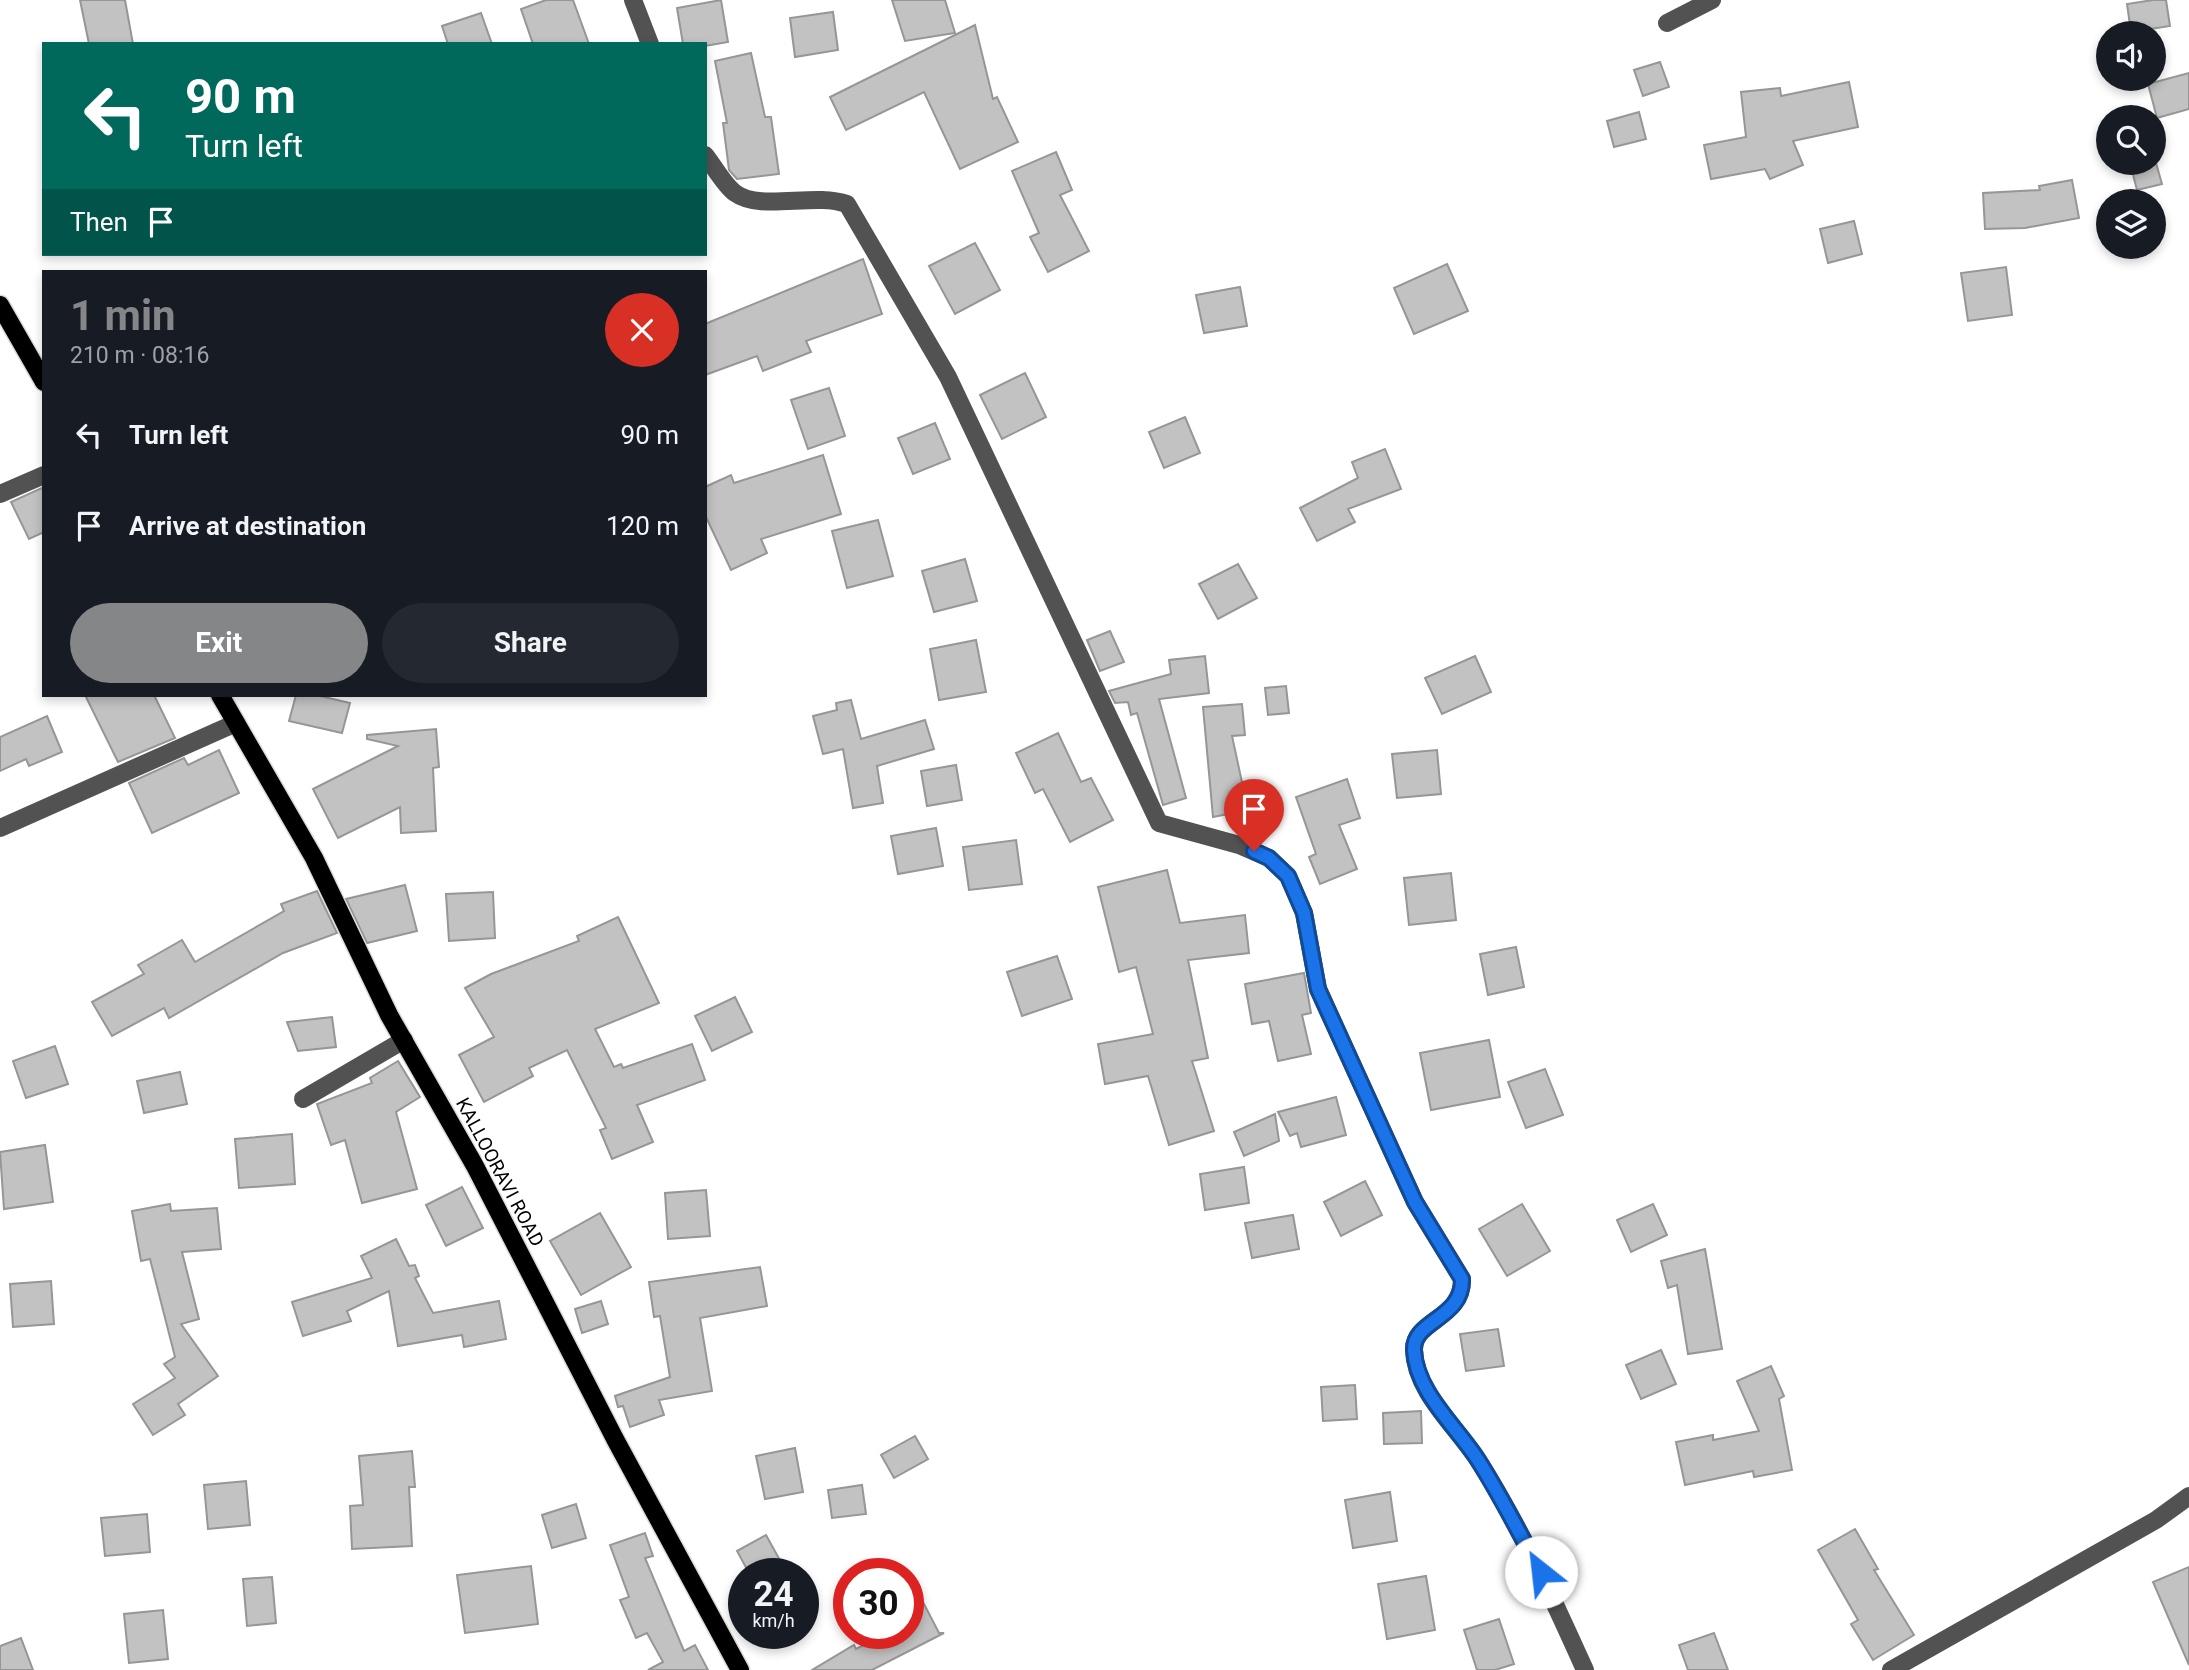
<!DOCTYPE html>
<meta charset="utf-8">
<style>
body{margin:0;font-family:Roboto,sans-serif;background:#242831;color:#f1f3f6;height:100vh;display:flex;flex-direction:column;font-size:26px;white-space:nowrap}
*{box-sizing:border-box;margin:0}
p{font-size:23px;color:#9ea1a6}
.icon{flex:none;width:38px;height:38px;fill:none;stroke:currentColor;stroke-width:2;stroke-linecap:round;stroke-linejoin:round}
.map{position:relative;flex:1;overflow:hidden}
.drawer{position:absolute;left:42px;top:270px;width:665px;height:427px;display:flex;flex-direction:column;background:#171b24;border-radius:0px;box-shadow:0 4px 10px #0003}
.drawer>*{flex:none}
.banner{position:absolute;left:42px;top:42px;width:665px;height:214px;border-radius:0px;box-shadow:0 4px 10px #0003;background:#00695c;color:#fff;overflow:hidden}
.buttons{position:absolute;left:2096px;top:21px;display:grid;gap:14px}
.buttons a{display:grid;place-items:center;width:70px;height:70px;border-radius:50%;background:#171b24;box-shadow:0 4px 10px #0003;font-size:35px}
.speed{position:absolute;left:728px;top:1558px;display:flex;gap:14px;font-size:35px;font-weight:700;text-align:center}
.speed>*{display:grid;place-content:center;width:91px;height:91px;border-radius:50%;background:#171b24;box-shadow:0 4px 10px #0003;line-height:1}
.speed small{font-size:18px;font-weight:400}
.speed .limit{border:10px solid #d22;background:#fff;color:#111}
.pin{position:absolute;display:grid;place-items:center;width:60px;height:60px;color:#fff;margin:-72px -30px;border-radius:50% 50% 50% 0;rotate:-45deg;box-shadow:0 0 7px #0007}
.pin .icon{rotate:45deg}
.me{position:absolute;width:77px;margin:-38px;rotate:331deg;stroke-linejoin:round;filter:drop-shadow(0 0 5px #0008)}
.turn{display:flex;align-items:center;gap:24px;height:147px;padding:0 28px;font-size:32px}
.turn .icon{width:91px;height:91px;stroke-width:2.5}
.turn b{display:block;font-size:49px;line-height:60px}
.then{display:flex;align-items:center;height:66px;padding:0 28px;background:#0003;gap:14px;font-size:26px}
.round{display:grid;place-items:center;flex:none;width:74px;height:74px;border-radius:37px;background:#242831}
.head{display:flex;align-items:center;justify-content:space-between;height:119px;padding:0 28px}
h1{font-size:42px;font-weight:700;line-height:52px;color:#858687}
.primary-button{display:flex;gap:14px;margin-top:auto;padding:14px 28px}
.primary-button a{flex:1;height:80px;border-radius:42px;background:#858687;color:#fff;font-size:28px;font-weight:700;line-height:80px;text-align:center}
.primary-button a+a{background:#242831;color:#f1f3f6}
ul{padding:0;list-style:none}
li{display:flex;align-items:center;gap:21px;height:91px;padding:0 28px}
li div{flex:1}
li b{display:block;font-size:26px}
li em{font-style:normal}
.map>svg:first-child{display:block}
</style>
<div class="map">
<svg width="2189" height="1670" viewBox="0 0 2189 1670">
<rect width="100%" height="100%" fill="#fff"/>
<g fill="#c2c2c2" stroke="#969696" stroke-width="2">
<polygon points="80,0 125,0 133,44 89,44"/>
<polygon points="546,0 573,0 589,44 533,44 521,9"/>
<polygon points="721,0 728,42 705,46 683,44 677,8"/>
<polygon points="892,0 945,0 955,33 905,41"/>
<polygon points="2153,0 2166,0 2170,26 2131,32 2127,4"/>
<polygon points="833,12 838,50 795,57 790,18"/>
<polygon points="481,13 492,44 448,44 442,26"/>
<polygon points="975,25 993,99 997,97 1018,142 960,169 924,92 846,130 830,97"/>
<polygon points="751,53 765,117 771,117 779,174 737,179 729,170 723,123 727,123 715,61"/>
<polygon points="1660,62 1669,87 1643,96 1634,70"/>
<polygon points="2189,73 2189,109 2157,118 2148,84"/>
<polygon points="1849,82 1858,127 1793,141 1803,165 1770,179 1765,169 1711,179 1704,145 1746,137 1741,92 1780,88 1781,96"/>
<polygon points="1639,112 1646,139 1614,147 1607,121"/>
<polygon points="1056,152 1072,190 1060,195 1089,251 1048,272 1030,237 1039,233 1012,171"/>
<polygon points="2130,163 2156,163 2162,184 2137,190"/>
<polygon points="2072,180 2079,218 2025,228 1985,229 1983,193 2040,190 2039,186"/>
<polygon points="1854,221 1862,254 1828,263 1820,229"/>
<polygon points="975,243 1000,290 955,314 929,266"/>
<polygon points="863,259 882,314 806,341 811,352 763,371 757,356 705,375 705,324"/>
<polygon points="1447,264 1468,311 1414,334 1394,288"/>
<polygon points="2006,267 2012,315 1968,321 1961,273"/>
<polygon points="1240,287 1247,326 1204,333 1196,295"/>
<polygon points="1025,373 1046,417 1002,439 980,395"/>
<polygon points="829,388 845,436 808,449 791,400"/>
<polygon points="1185,417 1200,453 1164,468 1149,432"/>
<polygon points="935,423 950,459 913,474 898,438"/>
<polygon points="1385,449 1401,489 1348,509 1355,522 1317,541 1300,508 1358,478 1352,462"/>
<polygon points="823,455 841,514 761,539 767,553 731,570 705,515 705,487 731,475 734,483"/>
<polygon points="44,487 44,532 29,539 11,502"/>
<polygon points="878,520 893,576 847,588 832,531"/>
<polygon points="965,559 977,601 934,612 922,571"/>
<polygon points="1238,564 1257,598 1218,619 1199,584"/>
<polygon points="1110,631 1124,662 1100,671 1087,640"/>
<polygon points="976,640 986,692 939,700 930,649"/>
<polygon points="1205,656 1209,693 1159,699 1186,798 1163,805 1137,713 1131,715 1128,702 1115,703 1109,691 1171,674 1169,660"/>
<polygon points="1475,656 1491,692 1442,714 1425,678"/>
<polygon points="1286,686 1289,713 1268,715 1265,688"/>
<polygon points="85,695 154,695 175,738 118,762"/>
<polygon points="296,695 316,695 350,703 342,733 289,721"/>
<polygon points="851,700 861,739 925,720 934,749 877,766 883,803 853,808 843,749 823,754 813,716 837,710 836,703"/>
<polygon points="1242,704 1245,735 1232,736 1248,810 1213,817 1203,707"/>
<polygon points="47,716 62,752 29,766 26,759 0,771 0,737"/>
<polygon points="436,729 439,767 433,768 436,831 401,833 400,807 338,838 313,789 398,746 367,739 367,735"/>
<polygon points="1058,733 1081,782 1091,778 1113,820 1070,842 1043,789 1035,793 1016,753"/>
<polygon points="219,750 239,793 152,833 129,783 184,758 188,765"/>
<polygon points="1437,750 1441,794 1397,798 1392,754"/>
<polygon points="956,765 962,800 927,806 921,771"/>
<polygon points="1347,779 1360,818 1339,825 1357,869 1320,884 1309,857 1316,854 1296,797"/>
<polygon points="936,828 943,866 898,874 891,836"/>
<polygon points="1016,840 1022,884 969,890 963,847"/>
<polygon points="1167,870 1180,923 1245,915 1249,953 1188,960 1208,1058 1192,1061 1214,1131 1169,1145 1148,1076 1105,1084 1098,1044 1153,1034 1136,967 1119,972 1098,887"/>
<polygon points="1451,873 1456,920 1409,925 1404,878"/>
<polygon points="405,885 417,931 367,943 346,899"/>
<polygon points="317,891 337,933 283,953 169,1018 164,1008 112,1036 92,1002 144,974 138,965 182,940 195,962 284,911 281,904"/>
<polygon points="493,892 495,938 449,941 446,894"/>
<polygon points="618,917 659,1003 595,1029 614,1067 621,1064 623,1068 692,1044 705,1080 637,1105 653,1142 612,1159 600,1130 606,1128 567,1050 529,1068 533,1076 484,1102 459,1055 494,1037 465,988 491,974 579,941 577,936"/>
<polygon points="1516,947 1524,987 1488,995 1480,954"/>
<polygon points="1057,956 1072,999 1022,1016 1007,972"/>
<polygon points="1304,973 1311,1013 1302,1015 1311,1054 1278,1061 1269,1021 1252,1024 1245,984"/>
<polygon points="735,997 752,1032 712,1051 695,1016"/>
<polygon points="332,1017 336,1047 298,1051 287,1022"/>
<polygon points="1489,1040 1500,1097 1431,1110 1420,1053"/>
<polygon points="55,1046 68,1084 26,1098 13,1061"/>
<polygon points="398,1061 420,1097 396,1112 417,1189 362,1203 345,1140 331,1145 317,1104 372,1083 370,1078"/>
<polygon points="1545,1069 1563,1115 1526,1128 1508,1082"/>
<polygon points="180,1072 187,1104 144,1113 137,1081"/>
<polygon points="1336,1097 1346,1135 1301,1147 1297,1133 1290,1136 1278,1112"/>
<polygon points="1275,1114 1279,1141 1244,1156 1234,1132"/>
<polygon points="292,1134 295,1184 239,1188 235,1139"/>
<polygon points="45,1145 53,1202 4,1209 0,1152"/>
<polygon points="1244,1167 1249,1203 1205,1210 1200,1174"/>
<polygon points="1365,1181 1382,1215 1341,1236 1324,1202"/>
<polygon points="462,1187 483,1228 446,1246 426,1205"/>
<polygon points="706,1190 710,1236 668,1239 665,1193"/>
<polygon points="170,1204 171,1211 217,1208 221,1249 182,1252 199,1319 181,1324 218,1376 178,1404 185,1415 153,1435 133,1404 175,1378 164,1364 175,1357 150,1259 141,1261 132,1211"/>
<polygon points="1522,1204 1550,1251 1507,1276 1479,1229"/>
<polygon points="1653,1204 1667,1235 1631,1252 1617,1220"/>
<polygon points="600,1213 631,1267 581,1295 550,1241"/>
<polygon points="1293,1215 1299,1249 1252,1258 1245,1223"/>
<polygon points="396,1239 409,1266 415,1265 419,1276 415,1278 433,1313 499,1301 506,1339 464,1347 462,1335 398,1346 389,1291 347,1311 351,1321 303,1336 292,1302 372,1278 361,1256"/>
<polygon points="1705,1249 1722,1349 1688,1354 1677,1285 1668,1288 1661,1261"/>
<polygon points="760,1267 767,1306 700,1318 712,1391 659,1400 664,1415 630,1427 623,1406 618,1407 615,1396 670,1377 660,1316 654,1317 649,1282"/>
<polygon points="51,1281 54,1324 13,1327 10,1284"/>
<polygon points="601,1301 608,1324 582,1333 575,1309"/>
<polygon points="1498,1329 1504,1366 1466,1371 1460,1334"/>
<polygon points="1661,1350 1676,1384 1641,1399 1626,1365"/>
<polygon points="1771,1366 1784,1396 1779,1399 1792,1470 1754,1477 1753,1471 1685,1485 1676,1442 1713,1435 1713,1440 1759,1431 1737,1381"/>
<polygon points="1355,1385 1357,1419 1323,1421 1321,1387"/>
<polygon points="1421,1411 1422,1443 1384,1444 1383,1413"/>
<polygon points="915,1436 928,1459 894,1478 881,1455"/>
<polygon points="795,1448 803,1492 765,1499 756,1456"/>
<polygon points="412,1451 415,1487 409,1487 412,1546 352,1549 350,1506 363,1505 359,1456"/>
<polygon points="246,1481 250,1525 208,1529 204,1485"/>
<polygon points="862,1485 866,1514 832,1518 828,1490"/>
<polygon points="1390,1492 1397,1541 1353,1548 1345,1500"/>
<polygon points="576,1504 586,1538 552,1548 542,1515"/>
<polygon points="147,1514 150,1552 105,1556 101,1518"/>
<polygon points="1855,1529 1878,1569 1874,1570 1914,1635 1873,1660 1851,1624 1858,1620 1818,1550"/>
<polygon points="645,1533 653,1556 645,1558 684,1651 695,1645 708,1670 648,1670 663,1662 647,1633 636,1638 620,1600 629,1597 610,1545"/>
<polygon points="766,1535 787,1573 749,1573 737,1551"/>
<polygon points="531,1566 538,1624 465,1633 457,1575"/>
<polygon points="2189,1567 2189,1665 2153,1582"/>
<polygon points="908,1573 939,1633 944,1633 872,1670 812,1670 854,1645 856,1649 889,1633 908,1633"/>
<polygon points="1426,1576 1435,1630 1387,1639 1378,1584"/>
<polygon points="272,1577 276,1623 247,1626 243,1579"/>
<polygon points="163,1610 168,1659 129,1663 124,1614"/>
<polygon points="1499,1619 1514,1664 1495,1670 1477,1670 1464,1630"/>
<polygon points="1714,1633 1728,1670 1688,1670 1679,1645"/>
<polygon points="21,1638 33,1670 0,1670 0,1646"/>
</g>
<g fill="none" stroke-linecap="round" stroke-linejoin="round">
<defs>
<g id="major">
<polyline points="0,305 44,382"/>
<polyline points="220,695 314,858 389,1015 475,1166 615,1439 740,1670"/>
</g>
</defs>
<use href="#major" stroke="#dbdbdb" stroke-width="21"/>
<g stroke="#525252" stroke-width="18">
<polyline points="633,0 650,44"/>
<polyline points="1667,23 1712,0"/>
<path d="M 705,155 C 714,166 724,185 735,193 C 761,212 814,192 847,204 L 948,377 L 1159,823 L 1239,845 L 1269,858 L 1288,876 L 1304,913 L 1318,989 L 1415,1202 L 1462,1279 C 1463,1319 1413,1320 1414,1350 C 1415,1392 1457,1427 1478,1460 C 1520,1526 1553,1599 1585,1670"/>
<polyline points="0,494 44,475"/>
<polyline points="0,828 236,723"/>
<polyline points="303,1099 404,1040"/>
<polyline points="1891,1670 2156,1520 2189,1496"/>
</g>
<use href="#major" stroke="#000" stroke-width="18"/>
</g>
<g fill="none" stroke-linecap="round" stroke-linejoin="round">
<defs>
<path id="route" d="M 1254,851 L 1269,858 L 1288,876 L 1304,913 L 1318,989 L 1415,1202 L 1462,1279 C 1463,1319 1413,1320 1414,1350 C 1416,1392 1457,1427 1478,1460 C 1501,1496 1520,1535 1541,1572"/>
</defs>
<use href="#route" stroke="#114b97" stroke-width="18"/>
<use href="#route" stroke="#1a73e8" stroke-width="12"/>
</g>
<g text-anchor="middle" dominant-baseline="central" stroke-width="6" stroke-linejoin="round" paint-order="stroke">
<g font-size="19" fill="#000" stroke="#fff">
<text transform="translate(500 1172) rotate(62)">KALLOORAVI ROAD</text>
</g>
</g>
</svg>
<div class="buttons">
<a><svg class="icon" aria-label="sound" viewBox="0 0 24 24"><path d="M4 9h4l5-4v14l-5-4H4zM17 9q2 3 0 6"/></svg></a>
<a><svg class="icon" aria-label="search" viewBox="0 0 24 24"><circle cx="10" cy="10" r="6"/><path d="M15 15l6 6"/></svg></a>
<a><svg class="icon" aria-label="layers" viewBox="0 0 24 24"><path d="M12 4l9 5-9 5-9-5zM3 14l9 5 9-5"/></svg></a>
</div>
<div class="speed"><div>24<small>km/h</small></div><div class="limit">30</div></div>
<div class="pin" style="left:1254px;top:851px;background:#d93025"><svg class="icon" aria-label="arrive" viewBox="0 0 24 24"><path d="M6 21V4h12l-3 4 3 4H6"/></svg></div>
<svg class="me" style="left:1541px;top:1572px" viewBox="-20 -20 40 40"><circle r="19" fill="#fff"/><path d="M0-13L10 11 0 6-10 11z" fill="#1a73e8"/></svg>
<div class="banner">
<div class="turn"><svg class="icon" aria-label="left" viewBox="0 0 24 24"><path d="M17 20v-9H6M10 6l-5 5 5 5"/></svg><div><b>90 m</b>Turn left</div></div>
<div class="then">Then<svg class="icon" aria-label="arrive" viewBox="0 0 24 24"><path d="M6 21V4h12l-3 4 3 4H6"/></svg></div>
</div>
<section class="drawer">
<div class="head"><div><h1>1 min</h1><p>210 m · 08:16</p></div><a class="round" style="background:#d93025;color:#fff"><svg class="icon" aria-label="close" viewBox="0 0 24 24"><path d="M6 6l12 12M18 6L6 18"/></svg></a></div>
<ul>
<li><svg class="icon" aria-label="left" viewBox="0 0 24 24"><path d="M17 20v-9H6M10 6l-5 5 5 5"/></svg><div><b>Turn left</b></div><em>90 m</em></li>
<li><svg class="icon" aria-label="arrive" viewBox="0 0 24 24"><path d="M6 21V4h12l-3 4 3 4H6"/></svg><div><b>Arrive at destination</b></div><em>120 m</em></li>
</ul>
<div class="primary-button"><a>Exit</a><a>Share</a></div>
</section>
</div>
